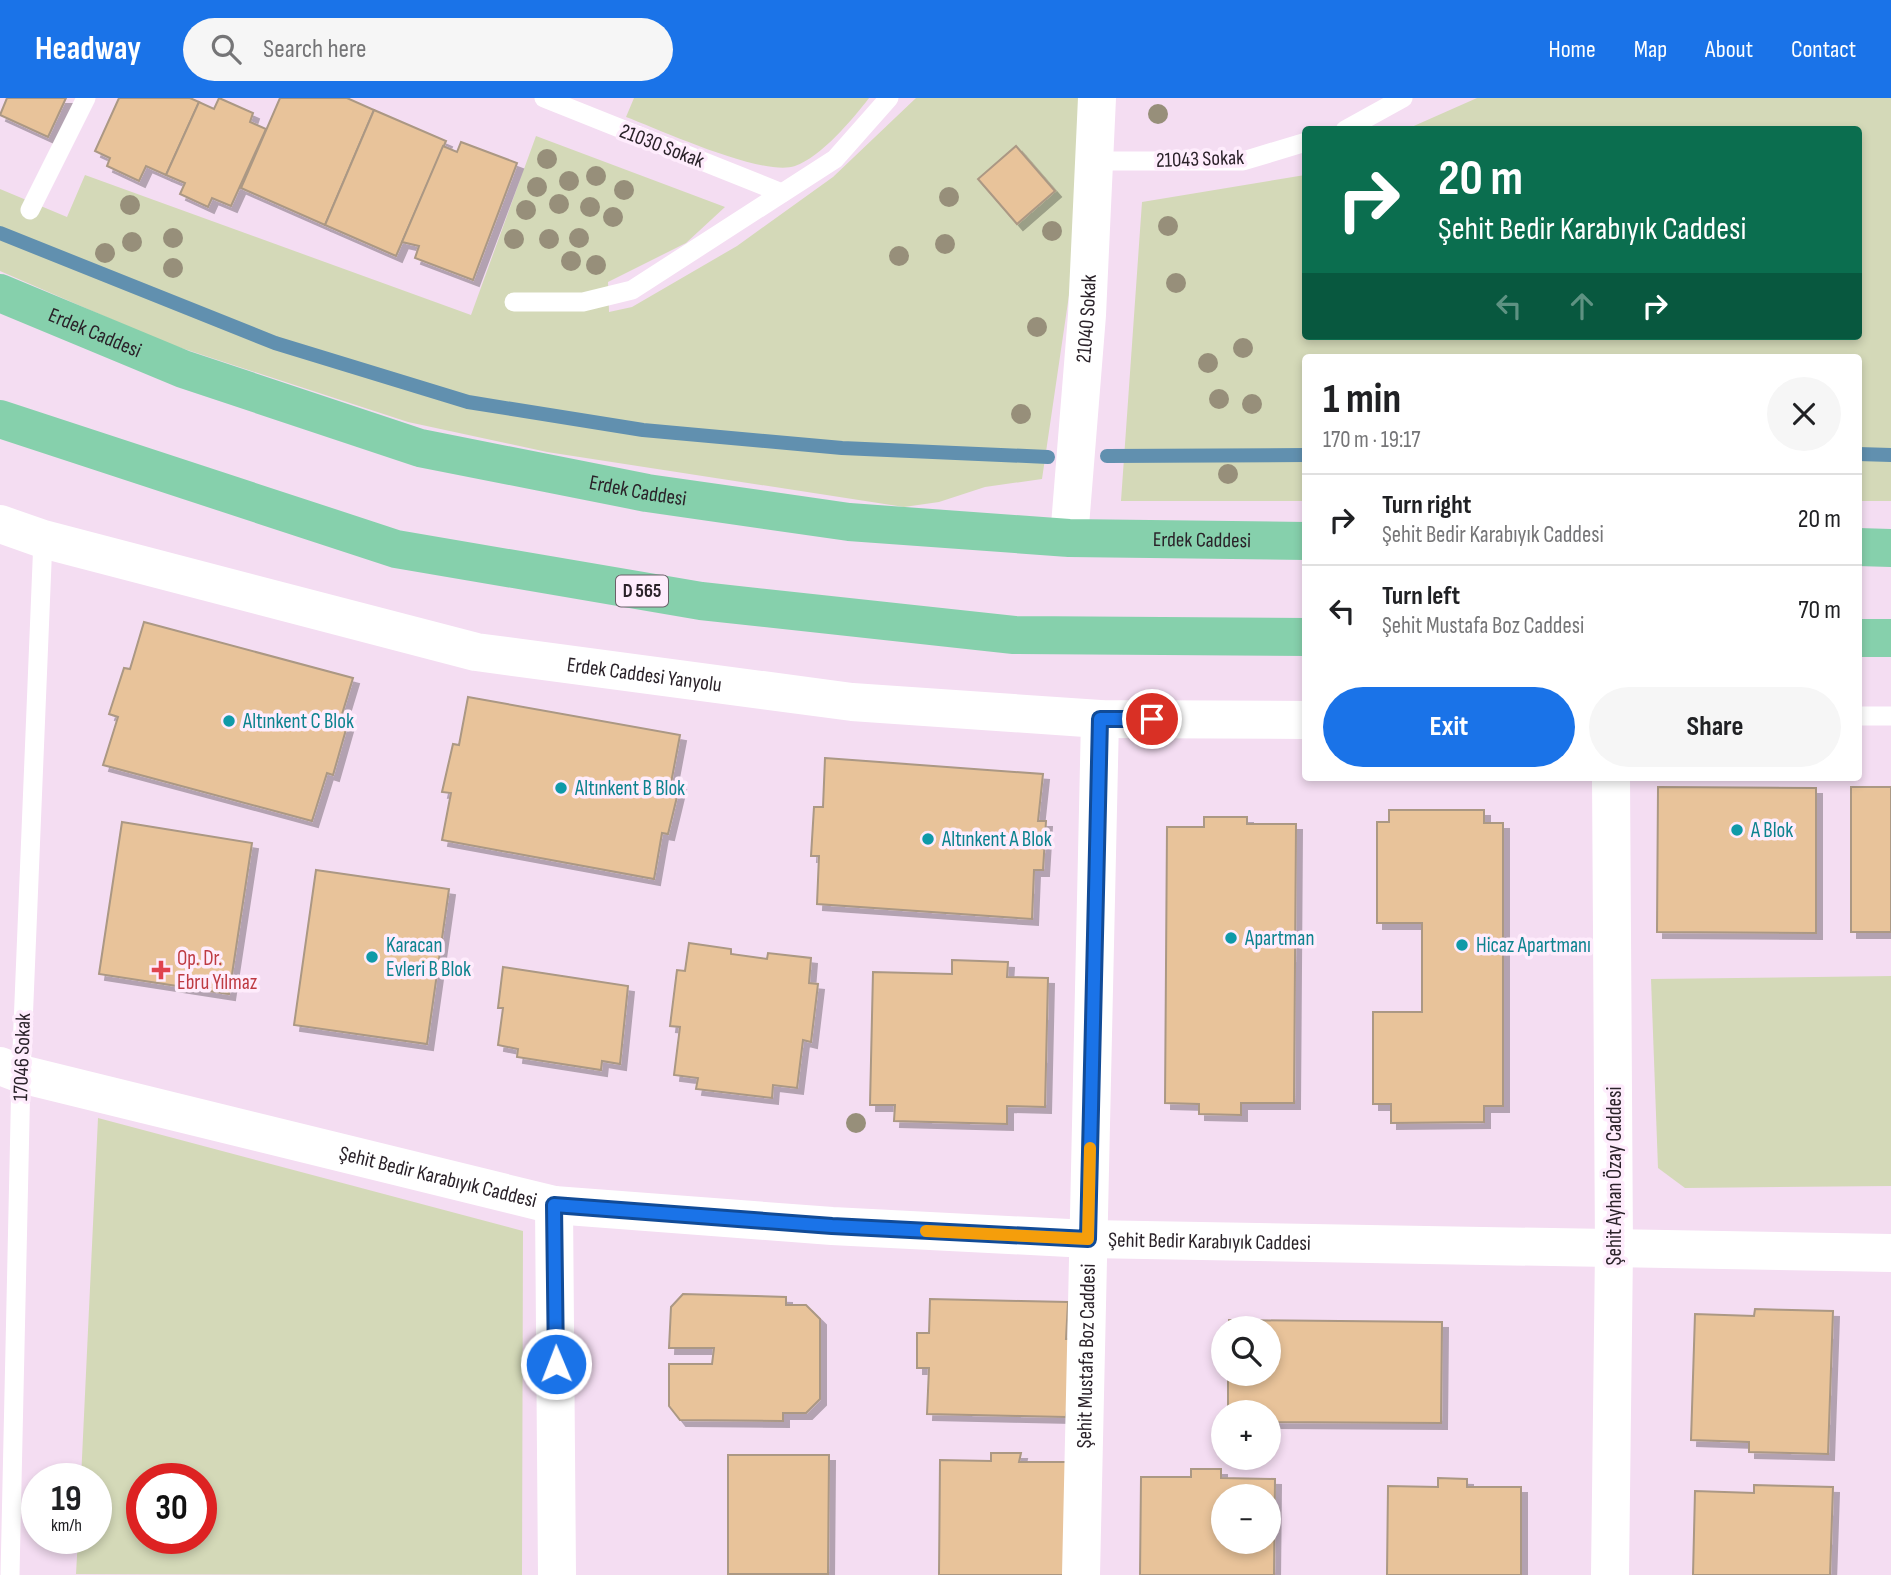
<!DOCTYPE html>
<meta charset="utf-8">
<style>
body{margin:0;font-family:"Sofia Sans Condensed",sans-serif;background:#f6f6f6;color:#202124;height:100vh;display:flex;flex-direction:column;font-size:26px;white-space:nowrap}
*{box-sizing:border-box;margin:0}
p{font-size:23px;color:#757577}
.icon{flex:none;width:38px;height:38px;fill:none;stroke:currentColor;stroke-width:2;stroke-linecap:round;stroke-linejoin:round}
.map{position:relative;flex:1;overflow:hidden}
.drawer{position:absolute;left:1302px;top:256px;width:560px;height:427px;display:flex;flex-direction:column;background:#fff;border-radius:7px;box-shadow:0 4px 10px #0003}
.drawer>*{flex:none}
.banner{position:absolute;left:1302px;top:28px;width:560px;height:214px;border-radius:7px;box-shadow:0 4px 10px #0003;background:#0b6e4f;color:#fff;overflow:hidden}
.fabs{position:absolute;left:1211px;top:1218px;display:grid;gap:14px}
.fabs a{display:grid;place-items:center;width:70px;height:70px;border-radius:50%;background:#fff;box-shadow:0 4px 10px #0003;font-size:35px}
.speed{position:absolute;left:21px;top:1365px;display:flex;gap:14px;font-size:35px;font-weight:700;text-align:center}
.speed>*{display:grid;place-content:center;width:91px;height:91px;border-radius:50%;background:#fff;box-shadow:0 4px 10px #0003;line-height:1}
.speed small{font-size:18px;font-weight:400}
.speed .limit{border:10px solid #d22;background:#fff;color:#111}
.pin{position:absolute;display:grid;place-items:center;width:60px;height:60px;color:#fff;margin:-30px;border:4px solid #fff;border-radius:50%;box-shadow:0 2px 7px #0007}
.me{position:absolute;width:77px;margin:-38px;rotate:359deg;stroke-linejoin:round;filter:drop-shadow(0 0 5px #0008)}
.turn{display:flex;align-items:center;gap:24px;height:147px;padding:0 21px;font-size:32px}
.turn .icon{width:91px;height:91px;stroke-width:2.5}
.turn b{display:block;font-size:49px;line-height:60px}
.lanes{display:flex;align-items:center;height:66px;padding:0 21px;background:#0003;justify-content:center;gap:35px;direction:ltr}
.lanes .off{opacity:.35}
.round{display:grid;place-items:center;flex:none;width:74px;height:74px;border-radius:37px;background:#f6f6f6}
.headline{display:flex;align-items:center;justify-content:space-between;height:119px;padding:0 21px}
h1{font-size:42px;font-weight:700;line-height:52px}
.primary-button{display:flex;gap:14px;margin-top:auto;padding:14px 21px}
.primary-button a{flex:1;height:80px;border-radius:42px;background:#1a73e8;color:#fff;font-size:28px;font-weight:700;line-height:80px;text-align:center}
.primary-button a+a{background:#f6f6f6;color:#202124}
ul{padding:0;list-style:none}
li{display:flex;align-items:center;gap:21px;height:91px;padding:0 21px;border-top:2px solid #e0e0e0}
li div{flex:1}
li b{display:block;font-size:26px}
li em{font-style:normal}
header{display:flex;align-items:center;gap:42px;box-sizing:border-box;height:98px;padding:0 35px;background:#1a73e8;color:#fff}
header strong{font-size:33px}
nav{display:flex;gap:38px;margin-inline-start:auto;font-size:24px}
.search{width:490px;height:63px;background:#f6f6f6;display:flex;align-items:center;gap:18px;box-sizing:border-box;padding:0 24px;border-radius:38px;color:#757577;font-size:26px}
.map>svg:first-child{display:block}
</style>
<header>
<strong>Headway</strong>
<div class="search"><svg class="icon" aria-label="search" viewBox="0 0 24 24"><circle cx="10" cy="10" r="6"/><path d="M15 15l6 6"/></svg>Search here</div>
<nav><a>Home</a><a>Map</a><a>About</a><a>Contact</a></nav>
</header>
<div class="map">
<svg width="1891" height="1477" viewBox="0 0 1891 1477">
<defs>
<filter id="shadow"><feDropShadow dx="6" dy="6" stdDeviation="0" flood-color="#0004"/></filter>
</defs>
<rect width="100%" height="100%" fill="#f4ddf2"/>
<g fill="#d4d9b8" fill-rule="evenodd">
<path d="M 634,0 L 869,0 C 853,21 821,59 795,68 C 762,79 661,32 626,19 Z"/>
<polygon points="916,0 1079,0 1078,136 1042,381 985,389 939,404 904,409 547,354 408,324 166,245 0,173 0,91 67,119 85,77 471,217 536,38 725,109 686,145 608,184 609,214 632,209 737,148 833,79"/>
<polygon points="1477,0 1891,0 1891,403 1859,403 1858,259 1306,259 1305,403 1121,403 1142,104 1305,77 1306,238 1858,238 1858,32 1407,31"/>
<polygon points="1891,878 1891,1088 1685,1090 1658,1070 1651,881"/>
<path d="M 98,1020 L 523,1133 L 522,1477 L 76,1476 L 78,1440 L 96,1440 L 96,1381 L 81,1381 ZM 142,1381 L 201,1381 L 201,1440 L 142,1440 Z"/>
</g>
<g fill="none" stroke-linecap="round" stroke-linejoin="round">
<g stroke="#6190af" stroke-width="14">
<polyline points="0,135 275,245 468,304 643,332 842,350 1048,359"/>
<polyline points="1858,356 1891,357"/>
<polyline points="1107,358 1306,357"/>
</g>
</g>
<g fill="#e8c39a" stroke="#ab9884" stroke-width="2" fill-rule="evenodd" filter="url(#shadow)">
<polygon points="7,0 66,0 48,39 0,17"/>
<polygon points="119,0 190,0 199,4 166,77 146,68 139,83 107,68 110,60 95,53"/>
<polygon points="219,0 253,15 250,24 266,31 231,108 212,100 208,109 180,96 185,85 166,77 199,4 214,11"/>
<polygon points="280,0 347,0 374,12 325,127 241,90"/>
<polygon points="374,12 446,43 396,158 325,127"/>
<polygon points="461,44 517,65 473,182 415,160 419,148 402,144 443,48 457,54"/>
<polygon points="1016,48 1055,93 1017,126 978,81"/>
<polygon points="144,524 353,580 339,626 347,628 333,677 327,675 312,723 103,667 118,619 109,616 124,570 130,571"/>
<polygon points="468,599 680,637 671,685 680,686 668,736 662,735 654,781 442,742 451,695 442,694 453,646 459,647"/>
<polygon points="825,660 1043,676 1038,723 1046,723 1043,772 1034,772 1032,821 817,806 819,758 811,758 814,709 823,709"/>
<polygon points="1658,689 1816,690 1816,835 1657,834"/>
<rect x="1851" y="689" width="40" height="145"/>
<polygon points="1389,712 1484,712 1484,725 1503,725 1503,1008 1484,1008 1484,1024 1391,1025 1391,1006 1373,1006 1373,914 1422,914 1422,825 1377,825 1377,724 1389,724"/>
<polygon points="1204,719 1247,719 1247,726 1296,726 1294,1005 1241,1005 1241,1017 1199,1016 1199,1006 1165,1005 1167,729 1204,729"/>
<polygon points="122,724 252,745 229,896 99,876"/>
<polygon points="316,772 449,791 427,946 294,927"/>
<polygon points="689,845 731,851 731,856 767,861 768,855 811,860 809,885 818,886 811,944 803,942 797,990 773,987 772,1000 696,991 698,980 674,977 680,929 670,928 677,872 685,873"/>
<polygon points="952,862 1008,864 1007,879 1048,880 1045,1009 1007,1008 1007,1026 894,1023 895,1007 870,1007 873,874 952,876"/>
<polygon points="503,869 628,888 620,966 602,963 601,972 517,959 518,951 498,947 503,910 498,910"/>
<polygon points="683,1196 786,1199 786,1207 806,1207 820,1221 820,1301 806,1315 783,1315 783,1323 680,1322 669,1308 669,1266 712,1266 714,1250 669,1250 671,1209"/>
<polygon points="930,1201 1068,1204 1066,1241 1078,1241 1066,1319 927,1316 929,1270 917,1270 917,1235 929,1235"/>
<polygon points="1755,1211 1833,1213 1828,1356 1749,1354 1749,1344 1691,1342 1695,1216 1754,1218"/>
<polygon points="1229,1222 1442,1224 1441,1325 1269,1324 1269,1314 1228,1314 1228,1276 1269,1276 1269,1230 1229,1230"/>
<polygon points="991,1355 1021,1355 1019,1364 1074,1364 1073,1477 939,1477 940,1362 991,1363"/>
<polygon points="728,1357 829,1357 828,1476 728,1476"/>
<path d="M 1191,1371 L 1221,1371 L 1221,1380 L 1275,1381 L 1274,1477 L 1140,1477 L 1141,1379 L 1191,1379 ZM 1223,1398 L 1269,1398 L 1269,1444 L 1223,1444 Z"/>
<polygon points="1438,1380 1467,1381 1467,1389 1521,1389 1521,1477 1387,1477 1388,1388 1438,1389"/>
<polygon points="1754,1387 1833,1389 1830,1477 1693,1477 1695,1393 1754,1395"/>
</g>
<g fill="none" stroke-linecap="round" stroke-linejoin="round">
<g stroke="#fff" stroke-width="19">
<polyline points="544,0 782,95"/>
<polyline points="1345,32 1403,0"/>
<polyline points="1093,63 1243,63 1306,44"/>
<polyline points="30,112 86,0"/>
<polyline points="514,204 583,204 632,192 835,61 889,0"/>
<polyline points="1858,618 1891,618"/>
<polyline points="10,1477 21,976 43,441"/>
</g>
<g stroke="#fff" stroke-width="38">
<path id="s1" d="M 0,426 L 43,441 L 476,554 L 852,604 L 1100,621 L 1306,622"/>
<path id="s2" d="M 0,968 L 21,976 L 554,1107 L 832,1128 L 1088,1141 L 1891,1155"/>
<polyline points="554,1107 557,1477"/>
<path id="s3" d="M 1081,1477 L 1100,621"/>
</g>
<path stroke="#fff" stroke-width="38" id="s4" d="M 1069,440 L 1087,217 L 1097,0"/>
<polyline stroke="#fff" stroke-width="38" points="1610,1477 1614,1151 1611,679"/>
<g stroke="#86d0ac" stroke-width="38">
<path id="s5" d="M 0,195 L 183,271 L 420,350 L 647,395 L 849,424 L 1069,440 L 1306,443"/>
<polyline points="0,321 396,451 701,503 1014,537 1306,539"/>
<polyline points="1858,449 1891,450"/>
<polyline points="1858,540 1891,540"/>
</g>
</g>
<g fill="#978f7a">
<circle cx="1158" cy="16" r="10"/>
<circle cx="547" cy="61" r="10"/>
<circle cx="596" cy="78" r="10"/>
<circle cx="569" cy="83" r="10"/>
<circle cx="537" cy="89" r="10"/>
<circle cx="624" cy="92" r="10"/>
<circle cx="949" cy="99" r="10"/>
<circle cx="559" cy="106" r="10"/>
<circle cx="130" cy="107" r="10"/>
<circle cx="590" cy="109" r="10"/>
<circle cx="526" cy="112" r="10"/>
<circle cx="613" cy="119" r="10"/>
<circle cx="1168" cy="128" r="10"/>
<circle cx="1052" cy="133" r="10"/>
<circle cx="173" cy="140" r="10"/>
<circle cx="579" cy="140" r="10"/>
<circle cx="514" cy="141" r="10"/>
<circle cx="549" cy="141" r="10"/>
<circle cx="132" cy="144" r="10"/>
<circle cx="945" cy="146" r="10"/>
<circle cx="105" cy="155" r="10"/>
<circle cx="899" cy="158" r="10"/>
<circle cx="571" cy="163" r="10"/>
<circle cx="596" cy="167" r="10"/>
<circle cx="173" cy="170" r="10"/>
<circle cx="1176" cy="185" r="10"/>
<circle cx="1037" cy="229" r="10"/>
<circle cx="1243" cy="250" r="10"/>
<circle cx="1208" cy="265" r="10"/>
<circle cx="1219" cy="301" r="10"/>
<circle cx="1252" cy="306" r="10"/>
<circle cx="1021" cy="316" r="10"/>
<circle cx="1228" cy="376" r="10"/>
<circle cx="856" cy="1025" r="10"/>
</g>
<g fill="none" stroke-linecap="round" stroke-linejoin="round">
<defs>
<polyline id="route" points="556,1266 554,1107 832,1128 1088,1141 1100,621 1152,621"/>
</defs>
<use href="#route" stroke="#114b97" stroke-width="18"/>
<use href="#route" stroke="#1a73e8" stroke-width="12"/>
<polyline stroke="#f59e0b" stroke-width="12" points="926,1133 1088,1141 1090,1050"/>
</g>
<g fill="#0f9aa8" stroke="#feecfc" stroke-width="2.5">
<circle cx="229" cy="623" r="7"/>
<circle cx="561" cy="690" r="7"/>
<circle cx="1737" cy="732" r="7"/>
<circle cx="928" cy="741" r="7"/>
<circle cx="1231" cy="840" r="7"/>
<circle cx="1462" cy="847" r="7"/>
<circle cx="372" cy="859" r="7"/>
</g>
<path fill="#e0444e" stroke="#feecfc" stroke-width="2.5" d="M157.5 861.5h7v7h7v7h-7v7h-7v-7h-7v-7h7z"/>
<g text-anchor="middle" dominant-baseline="central" stroke-width="7" stroke-linejoin="round" paint-order="stroke">
<rect fill="#feecfc" stroke="#6a5f68" stroke-width="2" x="616" y="477.5" width="52" height="31" rx="5"/>
<g font-size="19" font-weight="bold" fill="#2a2229">
<text x="642" y="493">D 565</text>
</g>
<g font-size="21" fill="#2a2229" stroke="#feecfc">
<text transform="translate(662 48) rotate(21)">21030 Sokak</text>
<text transform="translate(1200 61) rotate(-2)">21043 Sokak</text>
<text stroke="none"><textPath href="#s4" startOffset="220">21040 Sokak</textPath></text>
<text stroke="none"><textPath href="#s5" startOffset="103">Erdek Caddesi</textPath></text>
<text stroke="none"><textPath href="#s5" startOffset="670">Erdek Caddesi</textPath></text>
<text stroke="none"><textPath href="#s5" startOffset="1237">Erdek Caddesi</textPath></text>
<text stroke="none"><textPath href="#s1" startOffset="663">Erdek Caddesi Yanyolu</textPath></text>
<text transform="translate(22 959) rotate(-88)">17046 Sokak</text>
<text stroke="none"><textPath href="#s2" startOffset="452">Şehit Bedir Karabıyık Caddesi</textPath></text>
<text transform="translate(1614 1078) rotate(-90)">Şehit Ayhan Özay Caddesi</text>
<text stroke="none"><textPath href="#s2" startOffset="1228">Şehit Bedir Karabıyık Caddesi</textPath></text>
<text stroke="none"><textPath href="#s3" startOffset="219">Şehit Mustafa Boz Caddesi</textPath></text>
</g>
<g font-size="21" fill="#0d838f" stroke="#feecfc" text-anchor="start">
<text x="243" y="623">Altınkent C Blok</text>
<text x="575" y="690">Altınkent B Blok</text>
<text x="1751" y="732">A Blok</text>
<text x="942" y="741">Altınkent A Blok</text>
<text x="1245" y="840">Apartman</text>
<text x="386" y="847">Karacan<tspan x="386" dy="24">Evleri B Blok</tspan></text>
<text x="1476" y="847">Hicaz Apartmanı</text>
</g>
<g font-size="21" fill="#be3a42" stroke="#feecfc" text-anchor="start">
<text x="177" y="860">Op. Dr.<tspan x="177" dy="24">Ebru Yılmaz</tspan></text>
</g>
</g>
</svg>
<div class="fabs">
<a><svg class="icon" aria-label="search" viewBox="0 0 24 24"><circle cx="10" cy="10" r="6"/><path d="M15 15l6 6"/></svg></a>
<a>+</a>
<a>−</a>
</div>
<div class="speed"><div>19<small>km/h</small></div><div class="limit">30</div></div>
<div class="pin" style="left:1152px;top:621px;background:#d93025"><svg class="icon" aria-label="arrive" viewBox="0 0 24 24"><path d="M6 21V4h12l-3 4 3 4H6"/></svg></div>
<svg class="me" style="left:556px;top:1266px" viewBox="-20 -20 40 40"><circle r="17" fill="#1a73e8" stroke="#fff" stroke-width="3"/><path d="M0-11L8 9 0 5-8 9z" fill="#fff"/></svg>
<div class="banner">
<div class="turn"><svg class="icon" aria-label="right" viewBox="0 0 24 24"><path d="M7 20v-9h11M14 6l5 5-5 5"/></svg><div><b>20 m</b>Şehit Bedir Karabıyık Caddesi</div></div>
<div class="lanes"><svg class="icon off" aria-label="left" viewBox="0 0 24 24"><path d="M17 20v-9H6M10 6l-5 5 5 5"/></svg><svg class="icon off" aria-label="ahead" viewBox="0 0 24 24"><path d="M12 20V5M6 11l6-6 6 6"/></svg><svg class="icon" aria-label="right" viewBox="0 0 24 24"><path d="M7 20v-9h11M14 6l5 5-5 5"/></svg></div>
</div>
<section class="drawer">
<div class="headline"><div><h1>1 min</h1><p>170 m · 19:17</p></div><a class="round"><svg class="icon" aria-label="close" viewBox="0 0 24 24"><path d="M6 6l12 12M18 6L6 18"/></svg></a></div>
<ul>
<li><svg class="icon" aria-label="right" viewBox="0 0 24 24"><path d="M7 20v-9h11M14 6l5 5-5 5"/></svg><div><b>Turn right</b><p>Şehit Bedir Karabıyık Caddesi</p></div><em>20 m</em></li>
<li><svg class="icon" aria-label="left" viewBox="0 0 24 24"><path d="M17 20v-9H6M10 6l-5 5 5 5"/></svg><div><b>Turn left</b><p>Şehit Mustafa Boz Caddesi</p></div><em>70 m</em></li>
</ul>
<div class="primary-button"><a>Exit</a><a>Share</a></div>
</section>
</div>
